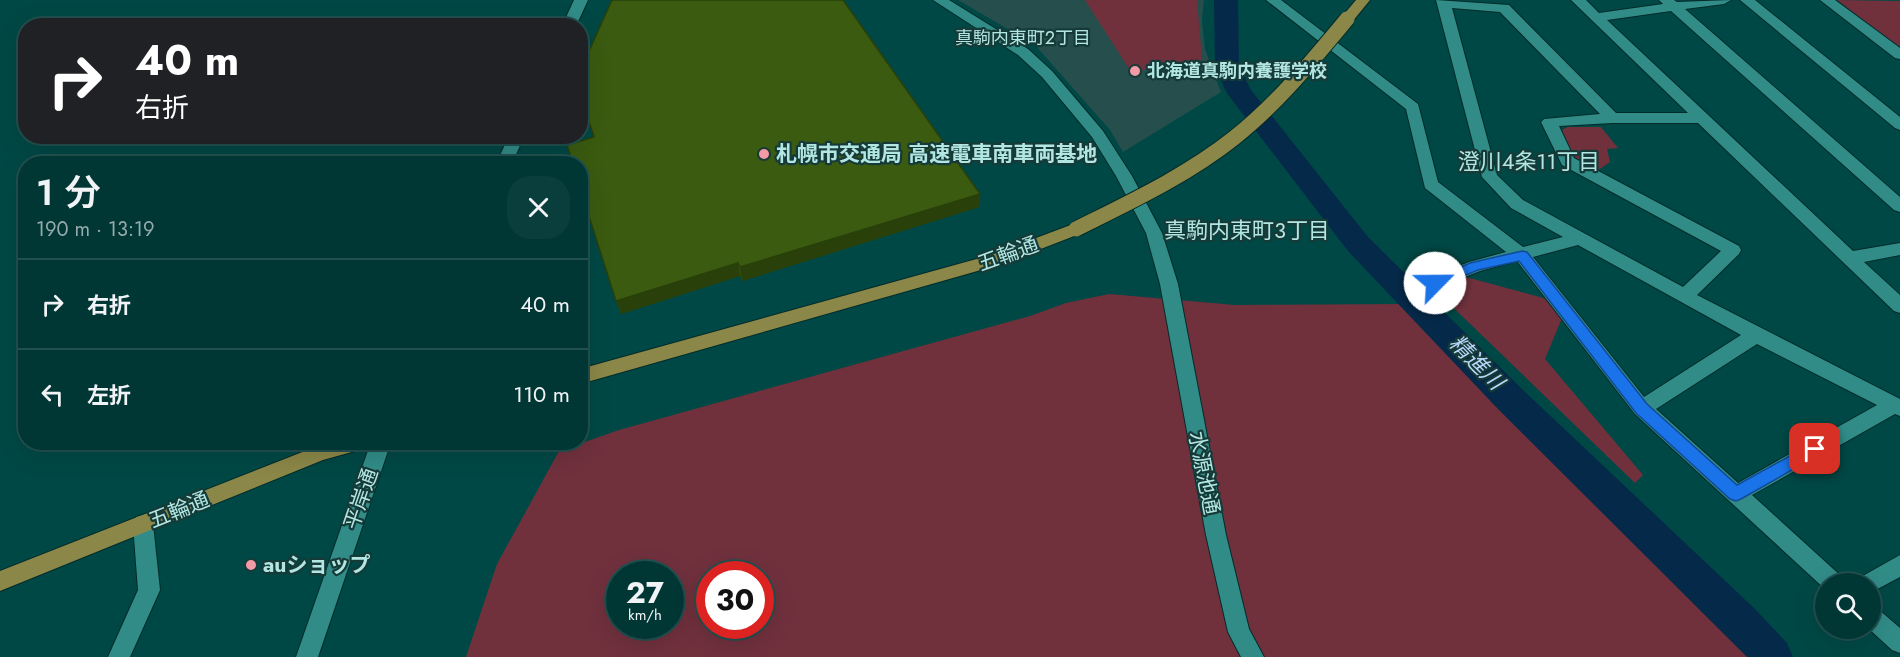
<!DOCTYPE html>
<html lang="ja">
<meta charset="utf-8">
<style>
body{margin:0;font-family:Jost,"Noto Sans JP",sans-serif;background:#0a3e3c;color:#f1f3f6;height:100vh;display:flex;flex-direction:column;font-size:22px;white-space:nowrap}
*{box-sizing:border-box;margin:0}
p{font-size:20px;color:#95abac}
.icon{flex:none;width:33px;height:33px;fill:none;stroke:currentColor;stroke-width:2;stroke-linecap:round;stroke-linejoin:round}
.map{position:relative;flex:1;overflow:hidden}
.sheet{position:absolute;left:18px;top:156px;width:570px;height:294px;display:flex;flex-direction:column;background:#003634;border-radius:24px;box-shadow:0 6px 24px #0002,0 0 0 2px #22504f}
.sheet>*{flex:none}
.guide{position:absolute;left:18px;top:18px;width:570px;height:126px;border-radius:24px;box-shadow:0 6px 24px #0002,0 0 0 2px #22504f;background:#202124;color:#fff;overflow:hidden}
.tools{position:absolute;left:1815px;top:573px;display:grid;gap:12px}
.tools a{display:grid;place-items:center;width:66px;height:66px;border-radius:50%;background:#003634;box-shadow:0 6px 24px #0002,0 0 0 2px #22504f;font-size:30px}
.speed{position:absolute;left:606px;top:561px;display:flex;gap:12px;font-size:30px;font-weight:700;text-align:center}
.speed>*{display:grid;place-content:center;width:78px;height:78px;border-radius:50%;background:#003634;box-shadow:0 6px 24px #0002,0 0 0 2px #22504f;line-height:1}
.speed small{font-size:15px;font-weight:400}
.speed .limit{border:9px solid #d22;background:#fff;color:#111}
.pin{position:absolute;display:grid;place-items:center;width:51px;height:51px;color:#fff;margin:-26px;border-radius:12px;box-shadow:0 3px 9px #0006}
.me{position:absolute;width:66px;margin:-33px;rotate:67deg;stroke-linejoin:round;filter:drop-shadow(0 0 4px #0008)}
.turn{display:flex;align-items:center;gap:21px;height:126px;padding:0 18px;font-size:27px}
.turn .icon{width:78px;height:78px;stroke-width:2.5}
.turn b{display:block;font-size:42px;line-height:51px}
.round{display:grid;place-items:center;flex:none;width:63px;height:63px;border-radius:24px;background:#0a3e3c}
.headline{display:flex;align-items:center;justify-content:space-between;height:102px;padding:0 18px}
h1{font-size:36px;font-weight:600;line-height:45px}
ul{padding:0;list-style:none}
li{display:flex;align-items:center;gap:18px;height:90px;padding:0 18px;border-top:2px solid #22504f}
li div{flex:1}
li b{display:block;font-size:22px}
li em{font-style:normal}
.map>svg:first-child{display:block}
</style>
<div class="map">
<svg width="1900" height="657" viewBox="0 0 1900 657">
<rect width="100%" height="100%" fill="#004845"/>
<polygon fill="#254e4c" points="958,0 1204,0 1202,20 1205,49 1221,92 1123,152 1110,130 1035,45"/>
<g fill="#70313d" fill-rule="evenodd">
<polygon points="1085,0 1197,0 1202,60 1131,72"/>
<polygon points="1837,0 1900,1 1900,47 1898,47"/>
<polygon points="1568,127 1601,127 1618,148 1607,149 1610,162 1594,173 1572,160 1557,132"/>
<polygon points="1466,277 1547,299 1562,318 1545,359 1643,475 1635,483 1435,290"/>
<path d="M 1109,294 L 1235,305 L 1407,304 L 1745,636 L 1763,657 L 466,657 L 497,564 L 559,451 L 619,430 L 1030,316 L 1066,303 ZM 620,574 L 670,574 L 670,626 L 620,626 ZM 710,574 L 760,574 L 760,626 L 710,626 Z"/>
</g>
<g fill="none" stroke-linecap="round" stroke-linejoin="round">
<polygon fill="#052949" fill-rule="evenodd" points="1214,0 1238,0 1239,66 1251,90 1368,237 1522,389 1755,609 1787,643 1793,657 1747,657 1498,409 1348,251 1226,92 1215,66"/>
<defs>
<g id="minor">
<polygon points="574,0 588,0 576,26 562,26"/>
<polygon points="933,0 949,0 1028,49 1052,71 1103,131 1132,176 1162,233 1178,284 1226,535 1249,629 1264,657 1241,657 1228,632 1206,535 1160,284 1146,233 1116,176 1092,137 1042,77 1018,55"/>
<path d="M 1266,0 L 1281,0 L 1418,104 L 1438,182 L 1523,247 L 1563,237 L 1511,208 L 1482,177 L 1436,0 L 1509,5 L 1616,113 L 1688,113 L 1571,0 L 1586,0 L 1599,13 L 1663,4 L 1659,0 L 1674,0 L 1677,2 L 1731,0 L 1724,4 L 1685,9 L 1900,197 L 1900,212 L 1894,210 L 1671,11 L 1607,20 L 1853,251 L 1900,243 L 1900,255 L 1864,262 L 1900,295 L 1900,313 L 1894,311 L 1698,123 L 1612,123 L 1559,126 L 1574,158 L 1739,246 L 1741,250 L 1739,254 L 1697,295 L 1900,399 L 1900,416 L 1895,414 L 1752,495 L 1842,577 L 1845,584 L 1826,584 L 1826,590 L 1635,414 L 1517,261 L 1480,271 L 1435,289 L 1429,288 L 1426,283 L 1429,278 L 1469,262 L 1506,252 L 1425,188 L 1406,109 ZM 1452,8 L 1500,12 L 1600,114 L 1544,119 L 1541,122 L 1562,165 L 1721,251 L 1683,287 L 1523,200 L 1497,175 ZM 1578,245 L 1741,335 L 1644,397 L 1533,257 ZM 1757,344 L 1877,405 L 1738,483 L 1656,409 Z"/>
<polygon points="1740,0 1755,0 1900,117 1900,130 1895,128"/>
<polygon points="1820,0 1835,0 1900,48 1900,59 1895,58"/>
<polygon points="509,136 524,136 512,164 496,164"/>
<polygon points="371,442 391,442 318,657 296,657"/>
<polygon points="143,515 150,517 153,524 160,590 130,657 108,657 138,590 133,524 136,517"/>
<polygon points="1900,555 1900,577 1870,593 1870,584 1858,584 1861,577"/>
<polygon points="1870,606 1878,609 1900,628 1900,653 1892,650 1868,628 1870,628"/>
</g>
<g id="major">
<polygon points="1356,0 1370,0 1352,22 1342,22 1340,19"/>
<polygon points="1076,223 1082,225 1084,229 1082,233 1002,264 580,384 580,369 991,255"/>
<polygon points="328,442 369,442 366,448 323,460 0,591 0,571"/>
</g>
</defs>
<use href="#minor" stroke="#032b29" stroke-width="2"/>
<use href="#major" stroke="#032b29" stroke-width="2"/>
<use href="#minor" fill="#318c88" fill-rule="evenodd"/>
<use href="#major" fill="#8b8748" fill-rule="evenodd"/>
<defs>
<path id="major-bridge" d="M 1076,229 C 1130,202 1186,176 1234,138 C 1277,104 1312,61 1347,19"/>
</defs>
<use href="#major-bridge" stroke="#032b29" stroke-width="17" stroke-linecap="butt"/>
<use href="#major-bridge" stroke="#8b8748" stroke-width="15"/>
</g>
<polygon fill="#334e0e" points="980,194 979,207 742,281 740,276 621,314 616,301"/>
<g fill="#29400b">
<polygon points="980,194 979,207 742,281 740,267"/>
<polygon points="738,263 740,276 621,314 616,301"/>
</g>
<polygon fill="#3b5b10" stroke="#29400b" stroke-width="1.5" points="612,0 843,0 980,194 740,267 738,263 616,301 580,188 580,164 573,164 567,145 594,137 580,93 580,71"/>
<polygon fill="#1a73e8" stroke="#114b97" stroke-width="1.5" points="1522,251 1527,252 1647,404 1737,485 1810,445 1815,443 1820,445 1822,449 1820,454 1741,499 1736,501 1730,499 1636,413 1519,261 1478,270 1435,288 1429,283 1431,280 1470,263"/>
<g fill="#f39aa7" stroke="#153a38" stroke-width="2">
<circle cx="1135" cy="71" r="6"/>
<circle cx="764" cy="154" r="6"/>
<circle cx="251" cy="565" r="6"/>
</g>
<g text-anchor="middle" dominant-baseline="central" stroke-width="4.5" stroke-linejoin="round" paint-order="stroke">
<g font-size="18" fill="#b2e6e2" stroke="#153a38">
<text x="1023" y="38">真駒内東町2丁目</text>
</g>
<g font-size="18" font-weight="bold" fill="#b2e6e2" stroke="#153a38" text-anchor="start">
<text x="1147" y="71">北海道真駒内養護学校</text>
</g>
<g font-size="21" font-weight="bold" fill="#b2e6e2" stroke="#153a38" text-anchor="start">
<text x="776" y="154">札幌市交通局 高速電車南車両基地</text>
<text x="263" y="565">auショップ</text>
</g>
<g font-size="21" fill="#b2e6e2" stroke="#153a38">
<text transform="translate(1008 254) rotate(-20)">五輪通</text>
<text transform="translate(1204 473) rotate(79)">水源池通</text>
<text transform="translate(361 499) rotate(-71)">平岸通</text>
<text transform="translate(179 510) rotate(-22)">五輪通</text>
</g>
<g font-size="22" fill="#b2e6e2" stroke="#153a38">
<text x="1529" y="161">澄川4条11丁目</text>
<text x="1247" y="230">真駒内東町3丁目</text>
</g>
<g font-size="22" font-style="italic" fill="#b7d7fa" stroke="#153a38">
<text transform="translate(1477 362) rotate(45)">精進川</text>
</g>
</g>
</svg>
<div class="tools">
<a><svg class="icon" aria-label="search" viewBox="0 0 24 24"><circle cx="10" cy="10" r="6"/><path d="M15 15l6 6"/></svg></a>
</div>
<div class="speed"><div>27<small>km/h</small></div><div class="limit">30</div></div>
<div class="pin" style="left:1815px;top:449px;background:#d93025"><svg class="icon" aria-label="arrive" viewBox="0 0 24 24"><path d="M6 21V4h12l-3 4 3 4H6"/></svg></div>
<svg class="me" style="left:1435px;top:283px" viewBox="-20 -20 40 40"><circle r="19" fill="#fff"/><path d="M0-13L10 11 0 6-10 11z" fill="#1a73e8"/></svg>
<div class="guide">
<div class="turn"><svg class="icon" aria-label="right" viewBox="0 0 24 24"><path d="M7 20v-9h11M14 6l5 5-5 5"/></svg><div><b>40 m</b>右折</div></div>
</div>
<section class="sheet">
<div class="headline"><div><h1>1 分</h1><p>190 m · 13:19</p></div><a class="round"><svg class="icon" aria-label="close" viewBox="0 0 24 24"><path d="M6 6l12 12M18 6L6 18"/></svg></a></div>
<ul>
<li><svg class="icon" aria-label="right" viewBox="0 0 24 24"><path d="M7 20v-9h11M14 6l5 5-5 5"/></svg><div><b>右折</b></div><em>40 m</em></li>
<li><svg class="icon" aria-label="left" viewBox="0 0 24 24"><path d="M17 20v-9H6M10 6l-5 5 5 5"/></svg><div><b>左折</b></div><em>110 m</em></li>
</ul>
</section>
</div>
